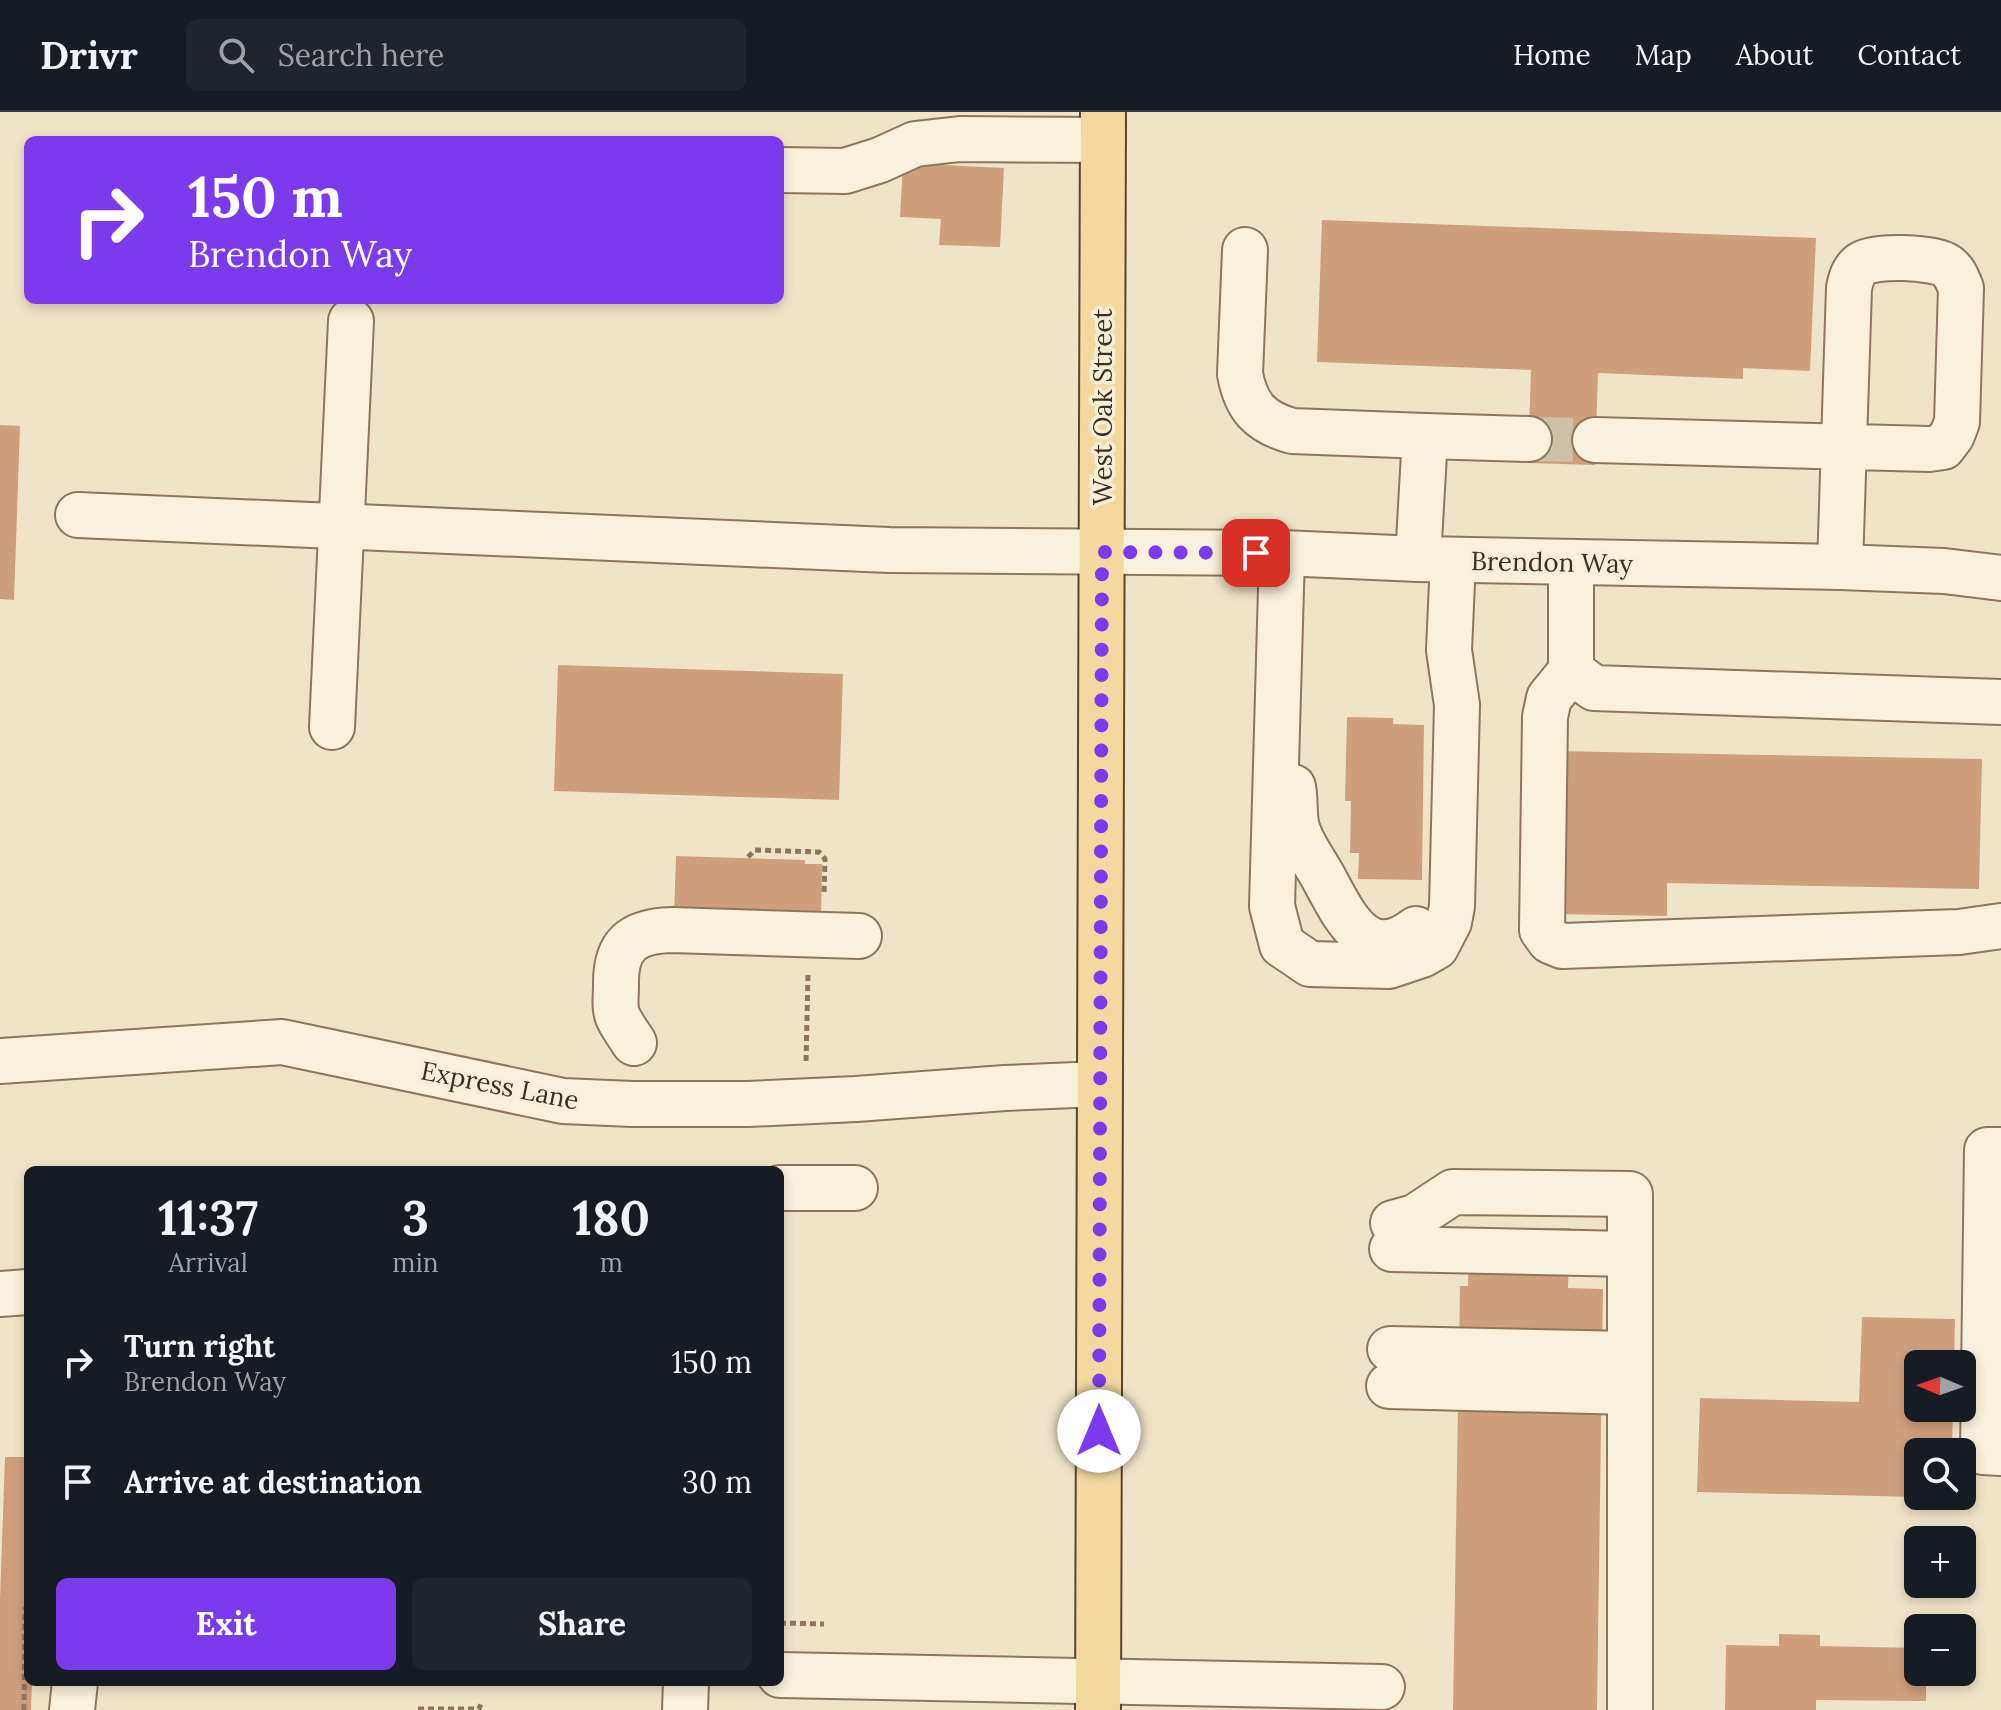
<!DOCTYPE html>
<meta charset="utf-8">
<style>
body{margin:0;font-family:Lora,serif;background:#20242c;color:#f1f3f6;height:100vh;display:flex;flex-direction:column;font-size:30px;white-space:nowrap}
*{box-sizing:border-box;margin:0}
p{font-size:26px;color:#9ea1a6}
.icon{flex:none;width:44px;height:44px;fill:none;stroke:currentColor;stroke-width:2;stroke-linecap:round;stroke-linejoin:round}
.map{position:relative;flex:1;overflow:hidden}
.details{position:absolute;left:24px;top:1054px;width:760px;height:520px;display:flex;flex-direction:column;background:#171b24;border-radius:12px;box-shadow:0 4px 12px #0003}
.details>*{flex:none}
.banner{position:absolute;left:24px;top:24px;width:760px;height:168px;border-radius:12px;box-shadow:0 4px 12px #0003;background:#7c3aed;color:#fff;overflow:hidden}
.needle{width:52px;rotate:272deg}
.controls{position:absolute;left:1904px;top:1238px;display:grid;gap:16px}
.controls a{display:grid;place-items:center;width:72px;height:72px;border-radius:12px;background:#171b24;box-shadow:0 4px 12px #0003;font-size:40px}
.pin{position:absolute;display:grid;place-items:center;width:68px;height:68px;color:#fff;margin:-34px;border-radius:16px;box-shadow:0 4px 12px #0006}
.me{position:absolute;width:88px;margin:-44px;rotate:0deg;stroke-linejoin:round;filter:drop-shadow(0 0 6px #0008)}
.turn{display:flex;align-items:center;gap:28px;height:168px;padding:0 32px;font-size:36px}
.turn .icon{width:104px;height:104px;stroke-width:2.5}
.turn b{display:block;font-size:56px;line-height:68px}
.eta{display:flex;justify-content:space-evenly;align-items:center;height:136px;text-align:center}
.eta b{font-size:48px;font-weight:700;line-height:56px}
.button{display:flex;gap:16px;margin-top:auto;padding:16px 32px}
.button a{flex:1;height:92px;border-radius:12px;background:#7c3aed;color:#fff;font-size:32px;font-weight:700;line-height:92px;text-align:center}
.button a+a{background:#20242c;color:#f1f3f6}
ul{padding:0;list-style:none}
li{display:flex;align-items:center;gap:24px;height:120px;padding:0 32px}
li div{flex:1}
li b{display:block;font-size:30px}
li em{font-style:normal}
header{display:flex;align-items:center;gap:48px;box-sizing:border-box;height:112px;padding:0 40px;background:#171b24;border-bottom:2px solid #363941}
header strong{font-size:38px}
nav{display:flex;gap:44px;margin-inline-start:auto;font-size:28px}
.search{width:560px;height:72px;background:#20242c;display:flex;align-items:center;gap:20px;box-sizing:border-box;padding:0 28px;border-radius:12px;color:#9ea1a6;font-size:30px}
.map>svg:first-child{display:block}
</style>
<header>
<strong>Drivr</strong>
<div class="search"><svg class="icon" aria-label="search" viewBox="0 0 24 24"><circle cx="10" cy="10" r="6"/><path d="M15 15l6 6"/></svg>Search here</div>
<nav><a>Home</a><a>Map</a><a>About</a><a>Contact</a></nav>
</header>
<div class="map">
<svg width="2001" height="1598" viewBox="0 0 2001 1598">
<rect width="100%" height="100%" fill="#f0e4c8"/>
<g fill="#cf9f7d">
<polygon points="903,51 1004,56 1000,135 939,133 941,107 900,105"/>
<polygon points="1322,108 1816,126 1810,259 1743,256 1743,267 1598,261 1595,353 1528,351 1531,258 1317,250"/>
<polygon points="0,313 20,314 14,488 0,487"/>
<polygon points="558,553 843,562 839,688 554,679"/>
<polygon points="1347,605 1393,606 1393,612 1424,613 1422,768 1358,767 1359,741 1350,741 1351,689 1345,689"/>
<polygon points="1554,639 1982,647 1979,777 1667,771 1667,804 1551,802"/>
<polygon points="676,744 805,748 805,752 822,752 821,804 674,804"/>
<polygon points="1469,1116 1570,1116 1568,1176 1603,1177 1597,1598 1453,1598 1460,1174 1468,1174"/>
<polygon points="1862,1205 1955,1207 1954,1252 1918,1252 1918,1296 1953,1296 1952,1340 1918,1340 1918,1385 1697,1380 1700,1286 1859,1290"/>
<polygon points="5,1345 28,1345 28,1570 32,1570 31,1598 0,1598 0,1487"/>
<polygon points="1779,1522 1820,1523 1820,1534 1918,1536 1918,1560 1926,1560 1926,1589 1816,1588 1816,1598 1725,1598 1726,1533 1779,1534"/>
</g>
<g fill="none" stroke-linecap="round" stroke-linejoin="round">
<polyline stroke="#ccc0a6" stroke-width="44" stroke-dasharray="44 22" stroke-linecap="butt" points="1529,327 1595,328"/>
<defs>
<g id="minor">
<polyline points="780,58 845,59 880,48 915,32 960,27 1103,28"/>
<path d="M 1245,138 L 1240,262 C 1246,295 1260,310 1292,319 L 1425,324"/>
<path d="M 1595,328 L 1929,337 L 1943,335 L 1952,323 L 1957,310 L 1961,176 C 1957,167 1955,160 1947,154 C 1934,145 1873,142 1860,153 C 1853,159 1851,167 1849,176 L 1840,455"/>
<polyline points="78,403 889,438 1282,441 1418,447 1840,455 1944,459 2001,466"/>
<polyline points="1282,441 1272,794 1282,833 1310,852 1389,854 1422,843 1436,835 1449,810 1452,794 1457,593 1449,538 1453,448"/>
<polyline points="1418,447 1425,324 1529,327"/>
<polyline points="1571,450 1571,559 1594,576 2001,590"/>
<polyline points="1571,559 1549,586 1545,605 1542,818 1550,829 1562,834 1959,820 2001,814"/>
<polyline points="332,615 351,209"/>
<path d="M 1293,675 C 1296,689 1293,706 1298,719 C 1303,734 1314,749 1322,763 C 1343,801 1365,856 1416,817"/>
<path d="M 634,931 C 629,923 622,914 618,905 C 614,896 616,884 616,874 C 615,833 632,819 672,818 L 859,824"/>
<polyline points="0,949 282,930 563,989 632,992 748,992 856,987 1005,976 1099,972"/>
<polyline points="2001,1038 1987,1038 1983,1340 2001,1341"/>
<polyline points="780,1076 855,1076"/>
<polyline points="1393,1111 1415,1105 1453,1080 1630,1082 1630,1598"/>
<polyline points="1392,1137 1630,1142"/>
<polyline points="0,1182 28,1180"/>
<polyline points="1390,1237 1630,1242"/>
<polyline points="1389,1274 1630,1280"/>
<polyline points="780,1563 1382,1575"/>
<polyline points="72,1598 75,1570"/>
<polyline points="685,1598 686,1570"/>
</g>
<polyline id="major" points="1098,1598 1103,0"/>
</defs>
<use href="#minor" stroke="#8d765c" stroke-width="48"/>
<use href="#major" stroke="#5b4430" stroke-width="48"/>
<g stroke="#8d765c" stroke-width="5" stroke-dasharray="6 4" stroke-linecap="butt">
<polyline points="748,745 755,738 819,740 825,747 824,782"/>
<polyline points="806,949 808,863"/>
<polyline points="780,1511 824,1512"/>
<polyline points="418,1597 479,1597 482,1589"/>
<polyline points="24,1598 25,1497 28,1497"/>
</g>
<use href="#minor" stroke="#faf1dc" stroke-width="44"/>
<use href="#major" stroke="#f3d9a0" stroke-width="44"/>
</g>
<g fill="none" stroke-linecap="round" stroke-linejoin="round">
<polyline stroke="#7c3aed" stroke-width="14" stroke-dasharray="0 25.2" points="1099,1319 1102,440 1256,441"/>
</g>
<g text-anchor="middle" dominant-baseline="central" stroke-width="7" stroke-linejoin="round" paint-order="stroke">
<g font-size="26" fill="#3d2e20" stroke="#f7eed8">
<text transform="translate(1102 295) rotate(-90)">West Oak Street</text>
<text transform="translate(1552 450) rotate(1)">Brendon Way</text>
<text transform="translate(500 973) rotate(11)">Express Lane</text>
</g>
</g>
</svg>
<div class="controls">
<a><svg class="needle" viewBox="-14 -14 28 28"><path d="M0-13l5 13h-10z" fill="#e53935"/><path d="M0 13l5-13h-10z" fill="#9ea1a6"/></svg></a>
<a><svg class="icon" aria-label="search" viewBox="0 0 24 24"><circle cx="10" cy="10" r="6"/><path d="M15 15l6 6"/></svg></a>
<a>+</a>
<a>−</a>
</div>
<div class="pin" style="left:1256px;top:441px;background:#d93025"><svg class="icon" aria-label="arrive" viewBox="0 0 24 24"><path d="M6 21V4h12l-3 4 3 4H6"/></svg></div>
<svg class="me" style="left:1099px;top:1319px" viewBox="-20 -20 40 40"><circle r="19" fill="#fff"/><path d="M0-13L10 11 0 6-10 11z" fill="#7c3aed"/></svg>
<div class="banner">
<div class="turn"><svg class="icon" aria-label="right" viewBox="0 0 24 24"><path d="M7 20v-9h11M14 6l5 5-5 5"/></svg><div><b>150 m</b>Brendon Way</div></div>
</div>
<section class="details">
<div class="eta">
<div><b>11:37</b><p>Arrival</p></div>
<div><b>3</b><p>min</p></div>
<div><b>180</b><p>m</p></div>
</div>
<ul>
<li><svg class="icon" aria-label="right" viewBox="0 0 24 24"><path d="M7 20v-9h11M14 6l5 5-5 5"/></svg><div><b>Turn right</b><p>Brendon Way</p></div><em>150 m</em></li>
<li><svg class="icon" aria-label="arrive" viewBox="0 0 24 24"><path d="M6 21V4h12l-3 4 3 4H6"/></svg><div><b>Arrive at destination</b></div><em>30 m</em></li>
</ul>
<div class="button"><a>Exit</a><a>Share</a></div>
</section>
</div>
